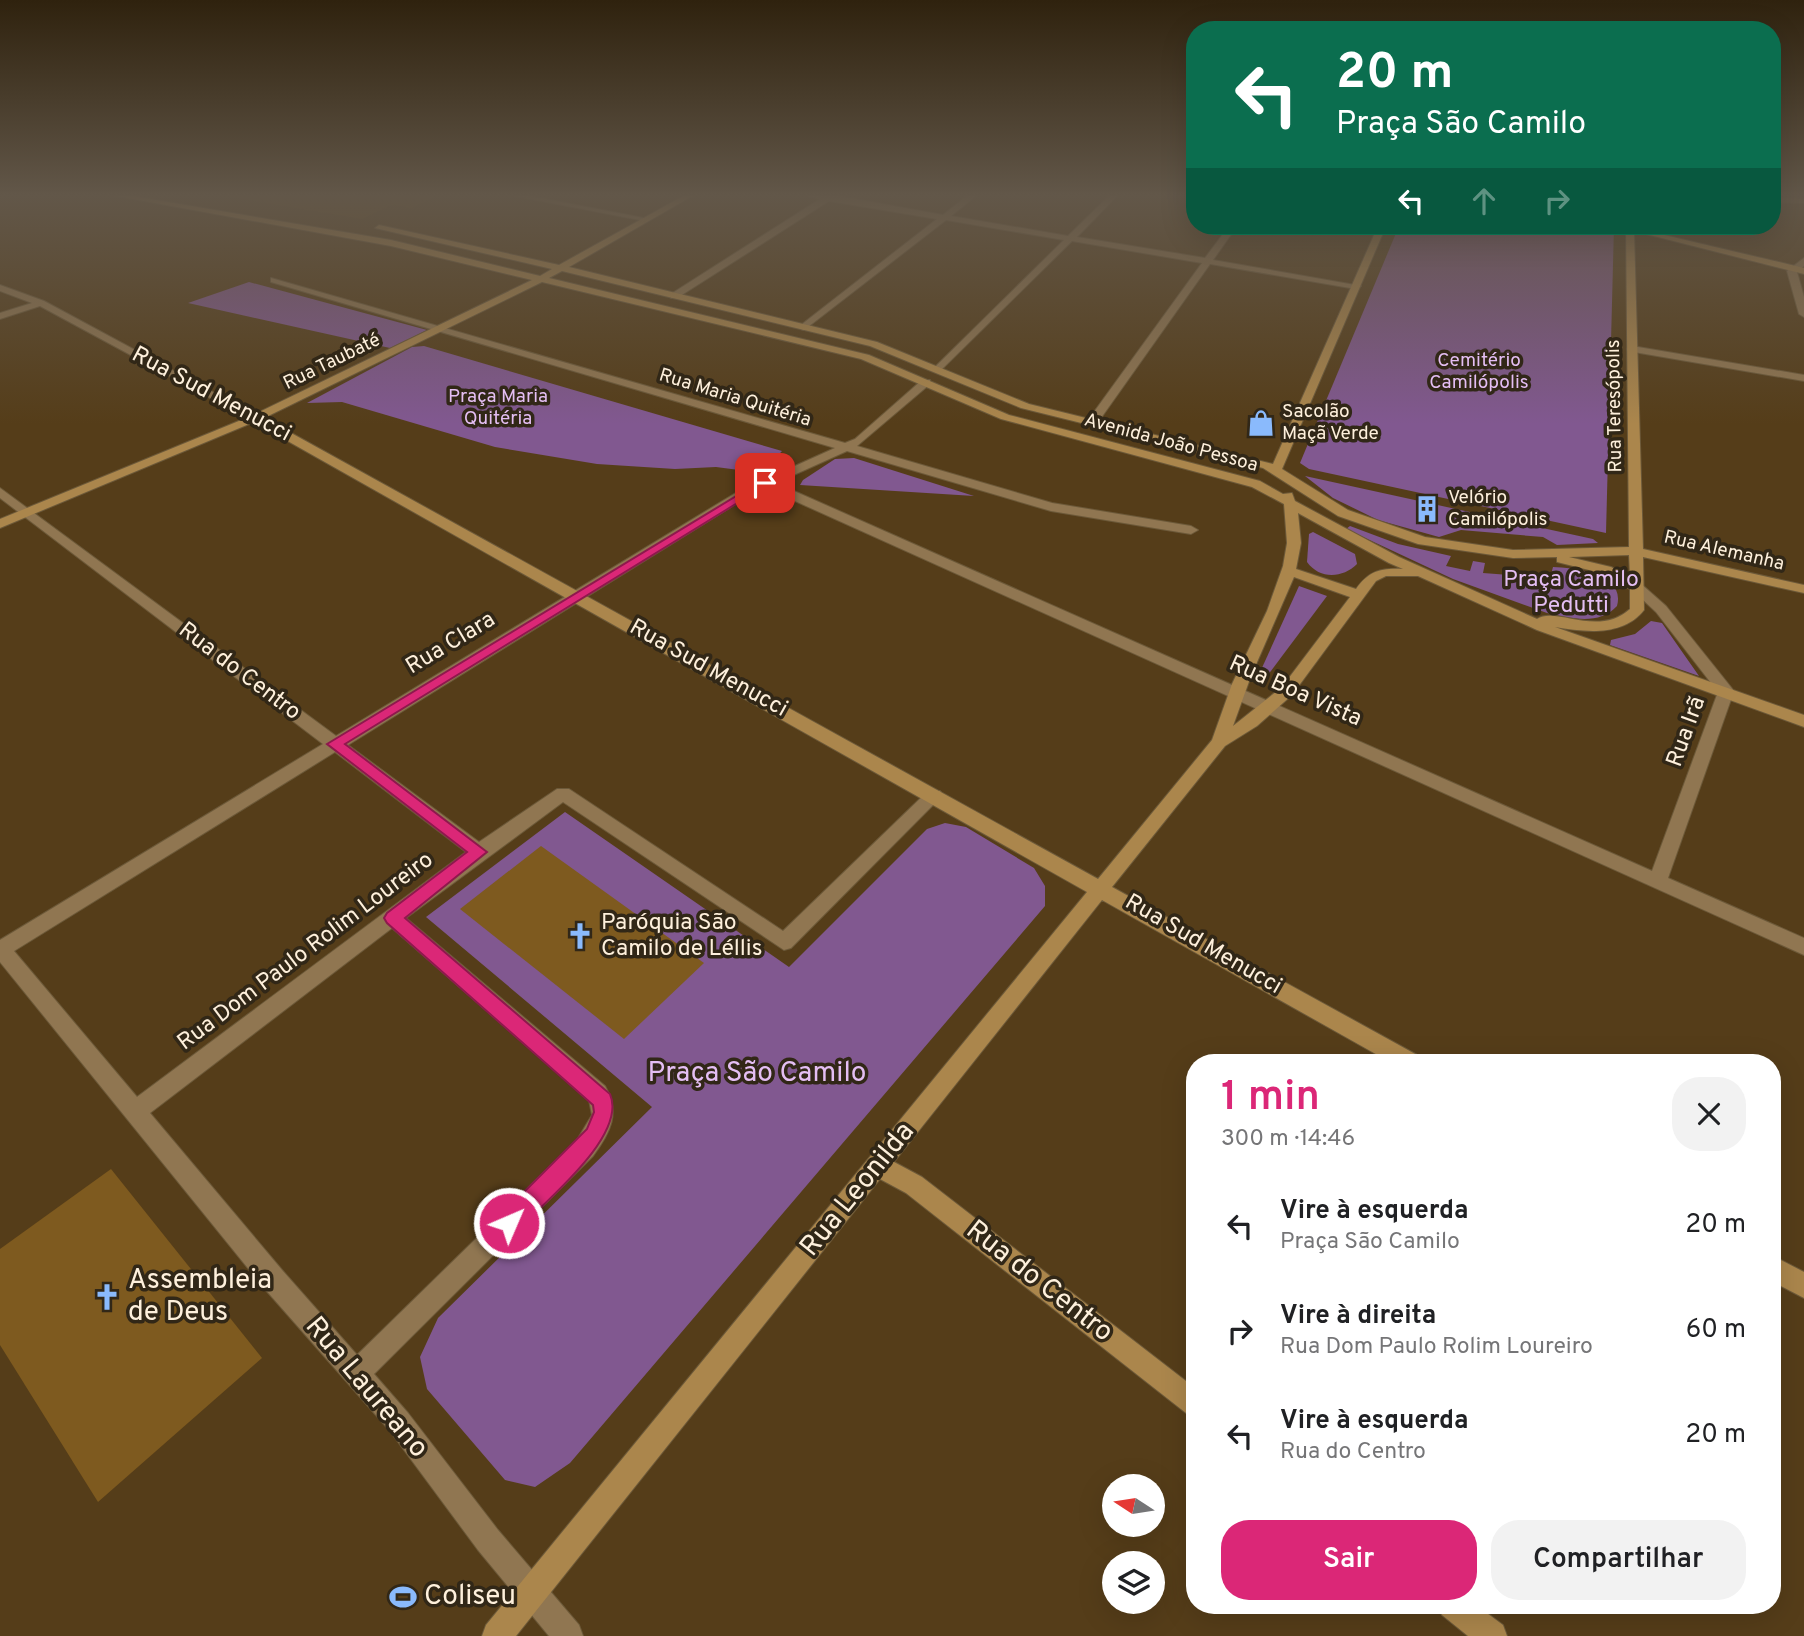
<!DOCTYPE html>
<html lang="pt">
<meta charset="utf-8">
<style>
body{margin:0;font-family:Overpass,sans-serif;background:#f2f2f2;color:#202124;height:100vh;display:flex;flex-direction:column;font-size:26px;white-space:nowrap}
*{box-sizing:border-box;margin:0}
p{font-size:23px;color:#757577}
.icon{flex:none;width:38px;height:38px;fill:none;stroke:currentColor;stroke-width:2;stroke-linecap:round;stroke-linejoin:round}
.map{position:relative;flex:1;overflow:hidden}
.sheet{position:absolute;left:1186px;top:1054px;width:595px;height:560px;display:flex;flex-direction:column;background:#fff;border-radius:28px;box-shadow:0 7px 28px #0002}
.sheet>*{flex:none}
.banner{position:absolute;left:1186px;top:21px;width:595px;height:214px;border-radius:28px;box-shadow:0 7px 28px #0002;background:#0b6e4f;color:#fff;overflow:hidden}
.needle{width:46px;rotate:282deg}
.tools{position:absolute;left:1102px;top:1474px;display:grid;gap:14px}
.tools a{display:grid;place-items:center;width:63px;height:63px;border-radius:50%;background:#fff;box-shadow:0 7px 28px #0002;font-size:35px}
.pin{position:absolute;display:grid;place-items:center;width:60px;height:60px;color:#fff;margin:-30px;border-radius:14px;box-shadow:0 4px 10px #0006}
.me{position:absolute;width:77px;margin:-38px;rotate:45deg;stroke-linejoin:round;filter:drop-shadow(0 0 5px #0008)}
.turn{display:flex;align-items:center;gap:24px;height:147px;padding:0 35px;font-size:32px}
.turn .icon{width:91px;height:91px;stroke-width:2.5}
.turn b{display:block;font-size:49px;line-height:60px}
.lanes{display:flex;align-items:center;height:66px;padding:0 35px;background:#0003;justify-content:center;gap:35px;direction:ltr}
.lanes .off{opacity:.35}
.round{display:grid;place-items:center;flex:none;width:74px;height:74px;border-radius:28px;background:#f2f2f2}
.headline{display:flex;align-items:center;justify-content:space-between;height:119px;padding:0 35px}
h1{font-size:42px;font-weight:600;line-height:52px;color:#db2777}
.primary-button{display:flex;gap:14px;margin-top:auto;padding:14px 35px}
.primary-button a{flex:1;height:80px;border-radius:28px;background:#db2777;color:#fff;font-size:28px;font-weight:600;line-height:80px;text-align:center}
.primary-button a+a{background:#f2f2f2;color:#202124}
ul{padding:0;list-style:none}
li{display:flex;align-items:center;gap:21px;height:105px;padding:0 35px}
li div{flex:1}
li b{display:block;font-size:26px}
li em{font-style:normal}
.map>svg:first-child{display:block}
</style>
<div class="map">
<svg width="1804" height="1636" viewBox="0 0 1804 1636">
<rect width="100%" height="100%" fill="#553d19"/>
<polygon fill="#614518" points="218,195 438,195 412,208 392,205 362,219"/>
<g fill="#815890">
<polygon points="1399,226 1614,226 1606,533 1309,469 1300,463"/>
<polygon points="249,282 427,330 390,348 188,303"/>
<polygon points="424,346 782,451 762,473 716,467 675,469 597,464 495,447 342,402 307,403 412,347"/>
<polygon points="854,458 974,496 800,485 803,480 835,459"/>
<polygon points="1305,476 1593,539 1598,543 1557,545 1543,537 1461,530 1439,537 1378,520 1333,498"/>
<path d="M 1350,526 L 1398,544 L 1451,556 L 1446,566 L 1470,571 L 1473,561 L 1485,563 L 1483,573 L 1550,578 L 1553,567 C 1575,568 1626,573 1617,606 C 1599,626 1570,618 1547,613 L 1453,579 L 1346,529 Z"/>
<path d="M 1313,532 L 1355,554 L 1357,564 C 1343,578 1320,580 1307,562 L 1309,534 Z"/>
<polygon points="1299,586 1327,596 1262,683 1258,684 1256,681"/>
<polygon points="1651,621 1662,623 1699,676 1610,645 1611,640 1635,634"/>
<polygon points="565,812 789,967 927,829 945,823 966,827 1034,868 1045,886 1045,906 570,1463 535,1487 505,1480 427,1389 420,1357 438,1318 652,1107 426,917"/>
</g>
<g fill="#7e5a1f">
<polygon points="541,846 704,963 624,1039 460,909"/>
<polygon points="111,1169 262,1358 98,1502 0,1345 0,1249"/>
</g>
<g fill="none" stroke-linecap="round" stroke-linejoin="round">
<defs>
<g id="street">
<polygon points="510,195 525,195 649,219 645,221"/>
<polygon points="805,195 834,195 943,215 968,195 977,195 951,216 1068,236 1110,195 1118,195 1077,237 1205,258 1229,226 1237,226 1213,260 1361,286 1356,289 1210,264 1096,425 1092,426 1086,423 1202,263 1072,241 939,372 934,369 935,367 1064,240 946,220 804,330 801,329 801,325 937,219 829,201 677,298 671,298 671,294 820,199"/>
<polygon points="1773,198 1804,199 1804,203 1773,202"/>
<polygon points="1804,258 1804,266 1797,272 1804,297 1804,317 1799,314 1787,271"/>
<path d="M 271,278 L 845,443 L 855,439 L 922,380 L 930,380 L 930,384 L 857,446 L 1052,503 L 1191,526 L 1198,530 L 1191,534 L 1051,511 L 847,451 L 776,483 L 1652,871 L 1718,692 L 1656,612 L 1628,586 L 1635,582 L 1640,583 L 1666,606 L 1734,691 L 1668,878 L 1804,938 L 1804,955 L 766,488 L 747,497 L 348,745 L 479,842 L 557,789 L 569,789 L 783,931 L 928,791 L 940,791 L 943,795 L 791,948 L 784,950 L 563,802 L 406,918 L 605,1086 C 621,1113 610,1133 593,1156 L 374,1374 L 408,1413 L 498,1530 L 579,1625 L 583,1636 L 549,1636 L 478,1550 L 390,1431 L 264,1288 L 0,962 L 0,940 L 323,744 L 0,498 L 0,488 L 336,736 L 739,491 L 835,448 L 271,282 ZM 335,752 L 466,852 L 137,1097 L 14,951 ZM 392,928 L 589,1100 L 592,1115 L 577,1140 L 357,1355 L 282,1270 L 150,1113 Z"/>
<polygon points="0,285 44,301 261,418 251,420 40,306 0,319 0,313 32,303 0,291"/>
<polygon points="1632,346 1804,375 1804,381 1628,351 1627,349"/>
</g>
<g id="secondary">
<path d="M 111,195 L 127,195 L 391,240 L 540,276 L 552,269 L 375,228 L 379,225 L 559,265 L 685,195 L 694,195 L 569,267 L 877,342 L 1029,404 L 1273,464 L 1378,226 L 1386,226 L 1282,469 L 1348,510 L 1425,537 L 1513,550 L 1629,547 L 1626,226 L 1804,268 L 1804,274 L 1634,231 L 1643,549 L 1804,585 L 1804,593 L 1643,557 L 1644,610 C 1623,637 1585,632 1555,627 L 1804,715 L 1804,727 L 1537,630 L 1418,576 L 1386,576 L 1376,581 L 1292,695 L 1257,726 L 1225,746 L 1112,887 L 1417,1055 L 1420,1062 L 1390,1062 L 1102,900 L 894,1162 L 922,1177 L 1195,1388 L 1195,1417 L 1186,1413 L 906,1193 L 880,1179 L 516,1636 L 482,1636 L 486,1625 L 1087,892 L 254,422 L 0,528 L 0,519 L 251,416 L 532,280 L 391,246 ZM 562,271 L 870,346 L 1021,408 L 1263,468 L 1338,516 L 1418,544 L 1513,558 L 1557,557 L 1557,562 L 1601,573 L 1630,589 L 1630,609 C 1598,638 1556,606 1537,619 L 1399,557 L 1295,501 L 1292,493 L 1283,494 L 1260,481 L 1009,415 L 869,355 L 549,278 ZM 542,282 L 861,359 L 1001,419 L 1252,487 L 1284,504 L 1287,543 L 1283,566 L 1267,611 L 1232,684 L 1212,740 L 1098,879 L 264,418 ZM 1298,513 L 1389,563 L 1403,569 C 1380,568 1369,571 1356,589 L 1296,569 L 1301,543 ZM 1629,555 L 1630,577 L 1611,567 L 1569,557 ZM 1294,577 L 1350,597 L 1282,687 L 1233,726 L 1251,676 Z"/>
<polygon points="1773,1256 1804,1272 1804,1298 1773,1282"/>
<polygon points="1437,1605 1476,1605 1503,1625 1507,1636 1468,1636 1442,1615"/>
</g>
</defs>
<use href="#street" stroke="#6c5939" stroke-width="2"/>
<use href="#secondary" stroke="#6c5939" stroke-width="2"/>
<use href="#street" fill="#907651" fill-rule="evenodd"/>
<use href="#secondary" fill="#ab864c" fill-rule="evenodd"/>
</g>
<linearGradient id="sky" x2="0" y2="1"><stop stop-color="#2f220e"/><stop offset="0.46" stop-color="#625749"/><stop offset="1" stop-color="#625749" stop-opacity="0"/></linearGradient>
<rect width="1804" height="424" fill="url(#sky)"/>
<path fill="#db2777" stroke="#8e194d" stroke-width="2" d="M 761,481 L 770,483 L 345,744 L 487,852 L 405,918 L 610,1094 C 628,1136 544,1202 517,1231 L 509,1234 L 501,1231 L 498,1223 L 501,1215 L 587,1129 L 594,1112 L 593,1105 L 387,923 L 384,918 L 387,913 L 467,852 L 327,744 Z"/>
<defs>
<symbol id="shop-bare" viewBox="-9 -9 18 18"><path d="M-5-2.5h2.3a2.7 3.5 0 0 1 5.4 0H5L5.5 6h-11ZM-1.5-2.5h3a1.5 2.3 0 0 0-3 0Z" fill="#8abafc" stroke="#312717" stroke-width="2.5" paint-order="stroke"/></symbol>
<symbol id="building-bare" viewBox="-9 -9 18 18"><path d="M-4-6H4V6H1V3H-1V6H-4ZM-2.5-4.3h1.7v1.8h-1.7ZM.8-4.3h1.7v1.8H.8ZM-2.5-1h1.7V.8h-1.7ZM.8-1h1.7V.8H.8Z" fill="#8abafc" stroke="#312717" stroke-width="2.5" paint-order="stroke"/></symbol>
<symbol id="church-bare" viewBox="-9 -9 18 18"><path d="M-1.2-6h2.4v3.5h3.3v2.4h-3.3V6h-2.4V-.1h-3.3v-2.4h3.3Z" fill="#8abafc" stroke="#312717" stroke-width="2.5" paint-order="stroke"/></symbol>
<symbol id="stadium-bare" viewBox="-9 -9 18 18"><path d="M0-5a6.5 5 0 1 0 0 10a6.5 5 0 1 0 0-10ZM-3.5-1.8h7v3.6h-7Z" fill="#8abafc" stroke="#312717" stroke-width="2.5" paint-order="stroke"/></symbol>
</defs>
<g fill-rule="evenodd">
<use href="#shop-bare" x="1242" y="404" width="38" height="38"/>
<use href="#building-bare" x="1408" y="490" width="38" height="38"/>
<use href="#church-bare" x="561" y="917" width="38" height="38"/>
<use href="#church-bare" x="88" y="1278" width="38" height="38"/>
<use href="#stadium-bare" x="384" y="1578" width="38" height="38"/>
</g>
<g text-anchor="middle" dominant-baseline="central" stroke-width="7" stroke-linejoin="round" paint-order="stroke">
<g font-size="19" fill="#e4bef3" stroke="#312717">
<text x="1479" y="361">Cemitério<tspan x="1479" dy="22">Camilópolis</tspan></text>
<text x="498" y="397">Praça Maria<tspan x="498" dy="22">Quitéria</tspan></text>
</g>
<g font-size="19" fill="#fef0dc" stroke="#312717">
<text transform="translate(332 362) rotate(-26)">Rua Taubaté</text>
<text transform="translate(735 398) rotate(17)">Rua Maria Quitéria</text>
<text transform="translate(1615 406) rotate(-91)">Rua Teresópolis</text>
<text transform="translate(1171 443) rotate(15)">Avenida João Pessoa</text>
<text transform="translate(1724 551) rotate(13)">Rua Alemanha</text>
</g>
<g font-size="19" fill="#fef0dc" stroke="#312717" text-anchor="start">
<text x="1282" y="412">Sacolão<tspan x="1282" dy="22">Maçã Verde</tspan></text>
<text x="1448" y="498">Velório<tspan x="1448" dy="22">Camilópolis</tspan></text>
</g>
<g font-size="23" fill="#fef0dc" stroke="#312717">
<text transform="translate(211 395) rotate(28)">Rua Sud Menucci</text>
<text transform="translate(451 644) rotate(-31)">Rua Clara</text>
<text transform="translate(708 669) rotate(29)">Rua Sud Menucci</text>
<text transform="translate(239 672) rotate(37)">Rua do Centro</text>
<text transform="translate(1295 692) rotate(24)">Rua Boa Vista</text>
<text transform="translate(1687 732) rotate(-70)">Rua Irã</text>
<text transform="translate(1203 945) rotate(30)">Rua Sud Menucci</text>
<text transform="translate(306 952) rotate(-37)">Rua Dom Paulo Rolim Loureiro</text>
</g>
<g font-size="23" fill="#e4bef3" stroke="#312717">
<text x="1571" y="580">Praça Camilo<tspan x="1571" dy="26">Pedutti</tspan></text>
</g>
<g font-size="23" fill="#fef0dc" stroke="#312717" text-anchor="start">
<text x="601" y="923">Paróquia São<tspan x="601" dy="26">Camilo de Léllis</tspan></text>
</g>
<g font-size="28" fill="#e4bef3" stroke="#312717">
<text x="757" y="1074">Praça São Camilo</text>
</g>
<g font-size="28" fill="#fef0dc" stroke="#312717">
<text transform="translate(858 1190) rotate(-51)">Rua Leonilda</text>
<text transform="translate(1039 1282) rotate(38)">Rua do Centro</text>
<text transform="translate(366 1388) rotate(50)">Rua Laureano</text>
</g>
<g font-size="28" fill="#fef0dc" stroke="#312717" text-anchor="start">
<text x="128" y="1281">Assembleia<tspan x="128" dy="32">de Deus</tspan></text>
<text x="424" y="1597">Coliseu</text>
</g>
</g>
</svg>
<div class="tools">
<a><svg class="needle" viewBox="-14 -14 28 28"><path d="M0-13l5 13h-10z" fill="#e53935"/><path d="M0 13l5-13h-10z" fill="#757577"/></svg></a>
<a><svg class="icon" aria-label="layers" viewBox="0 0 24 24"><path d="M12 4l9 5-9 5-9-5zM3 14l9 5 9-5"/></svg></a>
</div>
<div class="pin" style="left:765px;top:483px;background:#d93025"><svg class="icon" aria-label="arrive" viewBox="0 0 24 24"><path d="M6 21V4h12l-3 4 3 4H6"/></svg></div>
<svg class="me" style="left:509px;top:1223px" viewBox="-20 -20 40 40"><circle r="17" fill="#db2777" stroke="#fff" stroke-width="3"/><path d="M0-11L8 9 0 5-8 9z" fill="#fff"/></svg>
<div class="banner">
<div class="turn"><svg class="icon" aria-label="left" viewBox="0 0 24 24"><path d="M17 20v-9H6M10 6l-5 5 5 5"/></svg><div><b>20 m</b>Praça São Camilo</div></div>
<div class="lanes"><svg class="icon" aria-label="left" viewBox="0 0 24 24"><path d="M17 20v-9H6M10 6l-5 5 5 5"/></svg><svg class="icon off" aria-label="ahead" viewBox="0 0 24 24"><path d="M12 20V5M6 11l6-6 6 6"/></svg><svg class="icon off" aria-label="right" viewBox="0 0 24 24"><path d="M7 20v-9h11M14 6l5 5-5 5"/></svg></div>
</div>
<section class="sheet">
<div class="headline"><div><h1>1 min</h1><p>300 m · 14:46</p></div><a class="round"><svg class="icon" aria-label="close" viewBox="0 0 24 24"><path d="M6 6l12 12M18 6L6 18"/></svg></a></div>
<ul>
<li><svg class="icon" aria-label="left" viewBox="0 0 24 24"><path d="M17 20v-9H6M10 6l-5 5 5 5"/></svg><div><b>Vire à esquerda</b><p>Praça São Camilo</p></div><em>20 m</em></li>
<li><svg class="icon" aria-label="right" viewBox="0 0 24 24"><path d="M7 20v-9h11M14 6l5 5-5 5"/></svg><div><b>Vire à direita</b><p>Rua Dom Paulo Rolim Loureiro</p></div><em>60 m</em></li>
<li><svg class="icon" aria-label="left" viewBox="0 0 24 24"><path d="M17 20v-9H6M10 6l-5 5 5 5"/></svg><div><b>Vire à esquerda</b><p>Rua do Centro</p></div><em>20 m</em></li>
</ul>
<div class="primary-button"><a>Sair</a><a>Compartilhar</a></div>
</section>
</div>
